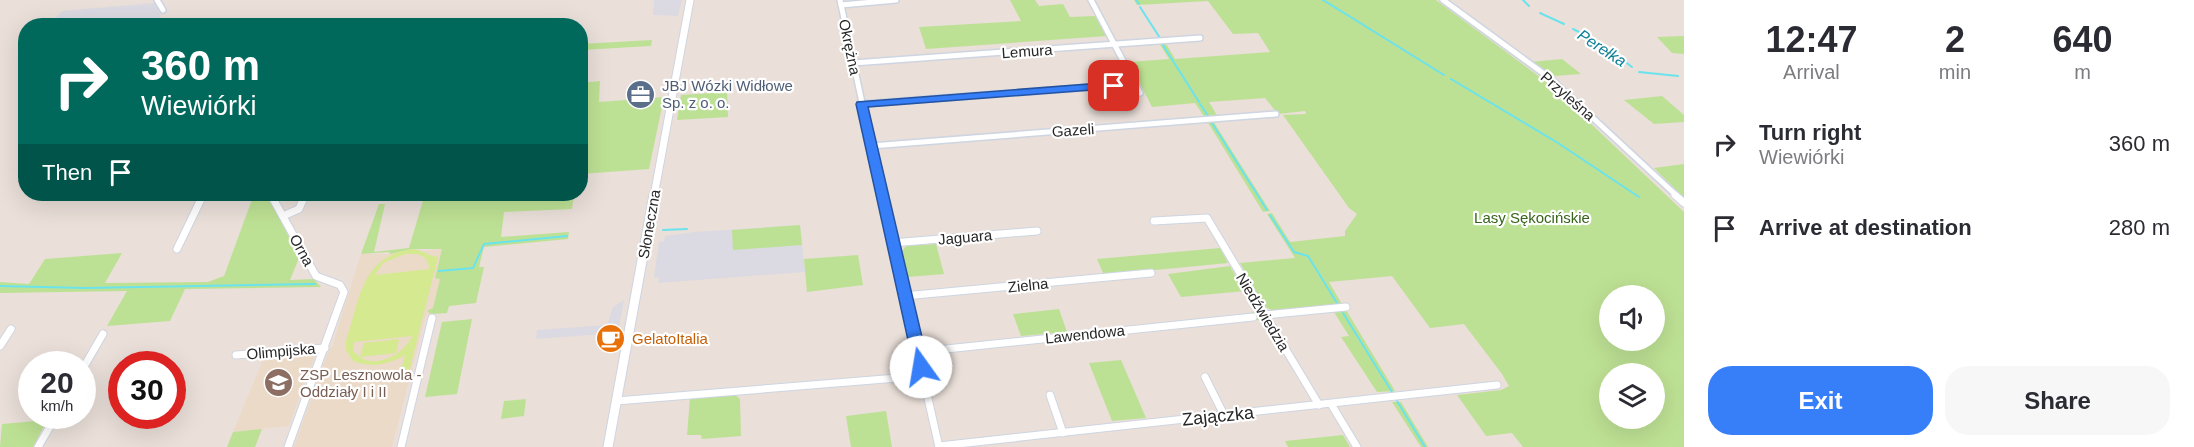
<!DOCTYPE html>
<meta charset="utf-8">
<style>
body{margin:0;font-family:Arial,sans-serif;background:#f7f7f7;color:#2b2b33;height:100vh;display:flex;flex-direction:column;font-size:22px;white-space:nowrap}
*{box-sizing:border-box;margin:0}
p{font-size:20px;color:#7c7c81}
.icon{flex:none;width:33px;height:33px;fill:none;stroke:currentColor;stroke-width:2;stroke-linecap:round;stroke-linejoin:round}
.map{position:relative;flex:1;overflow:hidden}
.sheet{display:flex;flex-direction:column;background:#fff;width:510px}
.sheet>*{flex:none}
.banner{position:absolute;left:18px;top:18px;width:570px;height:183px;border-radius:24px;box-shadow:0 6px 24px #0002;background:#00695c;color:#fff;overflow:hidden}
.tools{position:absolute;left:1599px;top:285px;display:grid;gap:12px}
.tools a{display:grid;place-items:center;width:66px;height:66px;border-radius:50%;background:#fff;box-shadow:0 6px 24px #0002;font-size:30px}
.speed{position:absolute;left:18px;top:351px;display:flex;gap:12px;font-size:30px;font-weight:700;text-align:center}
.speed>*{display:grid;place-content:center;width:78px;height:78px;border-radius:50%;background:#fff;box-shadow:0 6px 24px #0002;line-height:1}
.speed small{font-size:15px;font-weight:400}
.speed .limit{border:9px solid #d22;background:#fff;color:#111}
.pin{position:absolute;display:grid;place-items:center;width:51px;height:51px;color:#fff;margin:-26px;border-radius:12px;box-shadow:0 3px 9px #0006}
.me{position:absolute;width:66px;margin:-33px;rotate:347deg;stroke-linejoin:round;filter:drop-shadow(0 0 4px #0008)}
.turn{display:flex;align-items:center;gap:21px;height:126px;padding:0 24px;font-size:27px}
.turn .icon{width:78px;height:78px;stroke-width:2.5}
.turn b{display:block;font-size:42px;line-height:51px}
.then{display:flex;align-items:center;height:57px;padding:0 24px;background:#0003;gap:12px;font-size:22px}
.eta{display:flex;justify-content:space-evenly;align-items:center;height:102px;text-align:center}
.eta b{font-size:36px;font-weight:700;line-height:42px}
.cta{display:flex;gap:12px;margin-top:auto;padding:12px 24px}
.cta a{flex:1;height:69px;border-radius:24px;background:#377ff9;color:#fff;font-size:24px;font-weight:700;line-height:69px;text-align:center}
.cta a+a{background:#f7f7f7;color:#2b2b33}
ul{padding:0;list-style:none}
li{display:flex;align-items:center;gap:18px;height:84px;padding:0 24px}
li div{flex:1}
li b{display:block;font-size:22px}
li em{font-style:normal}
main{display:flex;flex:1;min-height:0}
.map>svg:first-child{display:block}
</style>
<main>
<div class="map">
<svg width="1684" height="447" viewBox="0 0 1684 447">
<rect width="100%" height="100%" fill="#eadfd9"/>
<g fill="#dbdae2">
<polygon points="654,0 682,0 678,16 653,15"/>
<polygon points="155,3 161,17 160,18 77,25 50,25 62,11"/>
<polygon points="800,225 805,272 658,283 659,278 654,277 659,242 664,241 665,236 695,232"/>
<polygon points="624,300 618,333 536,339 537,330 607,325 613,307"/>
</g>
<g fill="#ecdac8">
<polygon points="412,249 425,251 442,249 454,272 444,313 426,315 392,447 294,447 330,347 332,347 361,254 390,254"/>
<polygon points="315,351 316,353 289,426 233,432 265,355"/>
</g>
<g fill="#bde194" fill-rule="evenodd">
<polygon points="1010,0 1035,0 1039,6 1063,4 1070,17 1095,16 1107,36 926,49 919,27 1021,21"/>
<path d="M 1134,0 L 1436,0 L 1548,83 L 1684,212 L 1684,447 L 1523,447 L 1512,433 L 1486,436 L 1457,395 L 1501,390 L 1509,386 L 1502,374 L 1464,324 L 1430,328 L 1392,276 L 1329,282 L 1343,306 L 1274,311 L 1265,307 L 1240,263 L 1295,258 L 1267,214 L 1272,213 L 1290,242 L 1345,236 L 1345,231 L 1357,214 L 1349,208 L 1283,115 L 1306,114 L 1305,111 L 1278,114 L 1265,98 L 1209,102 L 1218,117 L 1205,118 L 1195,103 L 1152,107 L 1129,62 L 1169,59 L 1159,43 L 1165,42 L 1175,59 L 1270,52 L 1258,33 L 1233,34 L 1208,1 L 1137,5 ZM 1610,296 L 1654,296 L 1654,340 L 1610,340 ZM 1610,374 L 1654,374 L 1654,418 L 1610,418 Z"/>
<polygon points="1684,36 1684,54 1672,53 1657,37"/>
<polygon points="652,40 651,46 581,50 581,44"/>
<polygon points="1562,59 1581,74 1553,76 1531,62"/>
<polygon points="600,81 599,102 664,97 649,169 581,174 581,83"/>
<polygon points="727,92 728,117 677,120 681,95"/>
<polygon points="1662,96 1684,115 1684,122 1654,124 1624,100"/>
<polygon points="1207,121 1213,121 1270,211 1263,212"/>
<polygon points="1684,164 1684,198 1654,168"/>
<polygon points="254,194 268,194 299,258 290,280 314,279 321,287 185,289 170,321 107,326 127,291 0,293 0,282 29,284 45,259 122,253 105,283 208,282 224,276"/>
<polygon points="441,194 574,194 572,209 504,212 501,237 569,232 568,239 484,247 479,267 484,267 476,303 449,306 447,313 431,314 427,311 433,308 440,279 435,278 442,249 412,249 390,254 389,252 361,254 379,204 385,204 374,252 409,248 424,197 440,196"/>
<polygon points="800,225 802,245 733,250 732,230"/>
<polygon points="936,244 944,274 908,277 902,251 906,246"/>
<polygon points="1220,248 1228,263 1104,275 1097,259"/>
<polygon points="858,255 863,285 807,292 804,259"/>
<polygon points="1230,266 1244,291 1247,291 1267,321 1256,320 1252,313 1255,308 1245,291 1181,297 1168,274"/>
<polygon points="1059,309 1067,332 1021,336 1013,314"/>
<polygon points="1346,310 1395,391 1377,392 1341,337 1349,336 1334,312"/>
<polygon points="472,319 457,394 425,397 442,322"/>
<polygon points="1121,360 1146,418 1112,421 1089,363"/>
<polygon points="734,394 740,399 741,436 702,439 701,435 687,435 690,398"/>
<polygon points="526,399 524,416 501,419 504,401"/>
<polygon points="1392,402 1401,402 1428,447 1421,447"/>
<polygon points="886,411 892,447 851,447 846,416"/>
<polygon points="47,420 33,447 0,447 2,424"/>
<polygon points="262,429 255,447 227,447 233,432"/>
<polygon points="1343,435 1350,447 1288,447 1285,441"/>
</g>
<path fill="#d4e990" fill-rule="evenodd" d="M 413,249 C 422,250 430,257 438,257 L 409,372 L 400,373 L 405,355 C 387,365 372,368 353,361 L 346,350 L 346,341 C 360,299 361,256 413,249 ZM 405,254 L 417,254 L 426,258 L 430,269 L 375,275 L 383,263 ZM 412,336 C 405,353 378,369 360,357 L 396,353 L 399,339 L 364,343 L 360,357 L 353,351 L 354,342 Z"/>
<g fill="none" stroke-linecap="round" stroke-linejoin="round">
<g stroke="#6be3ed" stroke-width="2">
<polyline points="1136,0 1139,4"/>
<polyline points="1323,0 1444,75"/>
<polyline points="1523,0 1529,6"/>
<polyline points="1140,7 1160,38"/>
<polyline points="1540,13 1564,24"/>
<polyline points="1573,29 1599,42 1632,67"/>
<polyline points="1161,42 1199,102"/>
<polyline points="1639,72 1678,76"/>
<polyline points="1451,79 1558,143 1639,197"/>
<polyline points="1200,104 1209,117"/>
<polyline points="1212,123 1267,210"/>
<polyline points="1270,215 1294,252 1308,256 1337,303"/>
<polyline points="663,230 687,229"/>
<polyline points="439,271 473,268 484,244 567,236"/>
<polyline points="0,286 85,288 315,284"/>
<polyline points="1343,313 1392,392"/>
<polyline points="1397,401 1425,447"/>
</g>
<defs>
<g id="street-far1">
<polyline points="157,0 163,10"/>
<polyline points="840,0 882,196"/>
<polyline points="1091,0 1140,93"/>
<polyline points="1443,0 1551,79 1677,196"/>
<polyline points="841,5 896,0"/>
<polyline points="853,63 1200,38"/>
<polyline points="861,104 1136,84"/>
<polyline points="871,146 1276,114"/>
<polyline points="271,194 272,196"/>
<polyline points="202,196 203,194"/>
<polyline points="304,196 305,194"/>
</g>
<g id="street">
<polyline points="271,195 316,276 340,285 344,292 288,447"/>
<polyline points="882,195 939,447"/>
<polyline points="1675,195 1684,203"/>
<polyline points="283,216 299,209 305,195"/>
<polyline points="1154,221 1207,218 1319,405"/>
<polyline points="892,243 1037,231"/>
<polyline points="177,249 203,195"/>
<polyline points="904,296 1151,273"/>
<polyline points="1265,315 1346,307"/>
<polyline points="0,346 11,329"/>
<polyline points="917,352 1253,317"/>
<polyline points="236,355 325,348"/>
<polyline points="82,370 103,334"/>
<polyline points="1205,377 1224,415"/>
<polyline points="1050,395 1063,433"/>
<polyline points="616,401 922,376"/>
<polyline points="1331,404 1357,447"/>
<polyline points="939,446 1497,385"/>
<polyline points="38,447 56,416"/>
<polyline points="401,447 432,318"/>
</g>
<polyline id="secondary-far1" points="654,196 690,0"/>
<polyline id="secondary" points="608,447 654,195"/>
</defs>
<use href="#street-far1" stroke="#ced5e1" stroke-width="8"/>
<use href="#street" stroke="#ced5e1" stroke-width="9"/>
<use href="#secondary-far1" stroke="#ced5e1" stroke-width="9"/>
<use href="#secondary" stroke="#ced5e1" stroke-width="11"/>
<use href="#street-far1" stroke="#fff" stroke-width="5"/>
<use href="#street" stroke="#fff" stroke-width="7"/>
<use href="#secondary-far1" stroke="#fff" stroke-width="7"/>
<use href="#secondary" stroke="#fff" stroke-width="9"/>
</g>
<polygon fill="#377ff9" stroke="#2453a2" stroke-width="1.5" points="1114,82 1120,86 1118,88 868,107 929,367 926,372 921,374 915,372 856,104 857,102"/>
<defs>
<symbol id="office-disc" viewBox="-11 -11 22 22"><circle r="9.5" fill="#5c6f8a" stroke="#fff"/><path d="M-6-3h4V-5.5h4V-3h4V5H-6ZM-1-4.5V-3h2v-1.5ZM-6 0V1H6V0Z" fill="#fff"/></symbol>
<symbol id="cafe-disc" viewBox="-11 -11 22 22"><circle r="9.5" fill="#e8710a" stroke="#fff"/><path d="M-5.5-4.5H6V0H3Q3 3.5 0 3.5H-2.5Q-5.5 3.5-5.5 0ZM3-3.2v2h1.7v-2ZM-6 4.5H4V6H-6Z" fill="#fff"/></symbol>
<symbol id="school-disc" viewBox="-11 -11 22 22"><circle r="9.5" fill="#8d6e63" stroke="#fff"/><path d="M0-5L7-2L0 1L-7-2ZM-4 1L0 2.5L4 1V4Q0 6-4 4Z" fill="#fff"/></symbol>
</defs>
<g fill-rule="evenodd">
<use href="#office-disc" x="624" y="78" width="33" height="33"/>
<use href="#cafe-disc" x="594" y="322" width="33" height="33"/>
<use href="#school-disc" x="262" y="366" width="33" height="33"/>
</g>
<g text-anchor="middle" dominant-baseline="central" stroke-width="4.5" stroke-linejoin="round" paint-order="stroke">
<g font-size="15" fill="#272727" stroke="#fff">
<text transform="translate(850 47) rotate(78)">Okrężna</text>
<text transform="translate(1027 51) rotate(-4)">Lemura</text>
<text transform="translate(1568 96) rotate(41)">Przyleśna</text>
<text transform="translate(1073 130) rotate(-4)">Gazeli</text>
<text transform="translate(649 224) rotate(-80)">Słoneczna</text>
<text transform="translate(965 237) rotate(-5)">Jaguara</text>
<text transform="translate(302 250) rotate(61)">Orna</text>
<text transform="translate(1028 285) rotate(-6)">Zielna</text>
<text transform="translate(1263 312) rotate(59)">Niedźwiedzia</text>
<text transform="translate(1085 334) rotate(-6)">Lawendowa</text>
<text transform="translate(281 351) rotate(-5)">Olimpijska</text>
</g>
<g font-size="15" fill="#4e5e75" stroke="#fff" text-anchor="start">
<text x="662" y="85">JBJ Wózki Widłowe<tspan x="662" dy="17">Sp. z o. o.</tspan></text>
</g>
<g font-size="15" fill="#366319" stroke="#fff">
<text x="1532" y="217">Lasy Sękocińskie</text>
</g>
<g font-size="15" fill="#c56008" stroke="#fff" text-anchor="start">
<text x="632" y="338">GelatoItalia</text>
</g>
<g font-size="15" fill="#785e54" stroke="#fff" text-anchor="start">
<text x="300" y="374">ZSP Lesznowola -<tspan x="300" dy="17">Oddziały I i II</tspan></text>
</g>
<g font-size="16" font-style="italic" fill="#0d8096" stroke="#fff">
<text transform="translate(1602 48) rotate(33)">Perełka</text>
</g>
<g font-size="18" fill="#272727" stroke="#fff">
<text transform="translate(1218 416) rotate(-6)">Zajączka</text>
</g>
</g>
</svg>
<div class="tools">
<a><svg class="icon" aria-label="sound" viewBox="0 0 24 24"><path d="M4 9h4l5-4v14l-5-4H4zM17 9q2 3 0 6"/></svg></a>
<a><svg class="icon" aria-label="layers" viewBox="0 0 24 24"><path d="M12 4l9 5-9 5-9-5zM3 14l9 5 9-5"/></svg></a>
</div>
<div class="speed"><div>20<small>km/h</small></div><div class="limit">30</div></div>
<div class="pin" style="left:1114px;top:86px;background:#d93025"><svg class="icon" aria-label="arrive" viewBox="0 0 24 24"><path d="M6 21V4h12l-3 4 3 4H6"/></svg></div>
<svg class="me" style="left:921px;top:367px" viewBox="-20 -20 40 40"><circle r="19" fill="#fff"/><path d="M0-13L10 11 0 6-10 11z" fill="#377ff9"/></svg>
<div class="banner">
<div class="turn"><svg class="icon" aria-label="right" viewBox="0 0 24 24"><path d="M7 20v-9h11M14 6l5 5-5 5"/></svg><div><b>360 m</b>Wiewiórki</div></div>
<div class="then">Then<svg class="icon" aria-label="arrive" viewBox="0 0 24 24"><path d="M6 21V4h12l-3 4 3 4H6"/></svg></div>
</div>
</div>
<section class="sheet">
<div class="eta">
<div><b>12:47</b><p>Arrival</p></div>
<div><b>2</b><p>min</p></div>
<div><b>640</b><p>m</p></div>
</div>
<ul>
<li><svg class="icon" aria-label="right" viewBox="0 0 24 24"><path d="M7 20v-9h11M14 6l5 5-5 5"/></svg><div><b>Turn right</b><p>Wiewiórki</p></div><em>360 m</em></li>
<li><svg class="icon" aria-label="arrive" viewBox="0 0 24 24"><path d="M6 21V4h12l-3 4 3 4H6"/></svg><div><b>Arrive at destination</b></div><em>280 m</em></li>
</ul>
<div class="cta"><a>Exit</a><a>Share</a></div>
</section>
</main>
